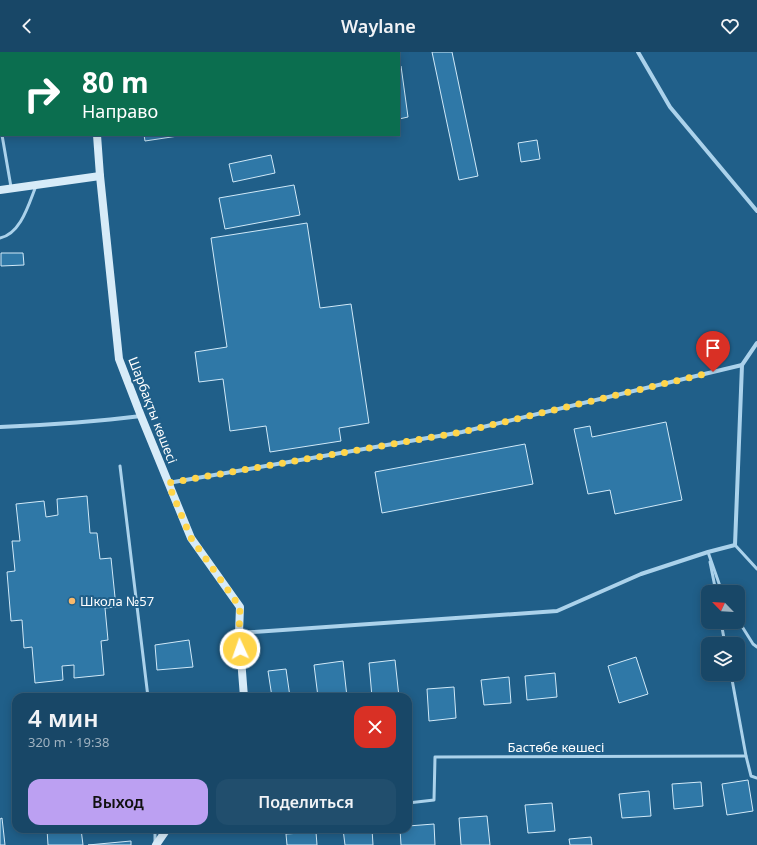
<!DOCTYPE html>
<html lang="ru">
<meta charset="utf-8">
<style>
body{margin:0;font-family:"Noto Sans",sans-serif;background:#214e6d;color:#f1f3f6;height:100vh;display:flex;flex-direction:column;font-size:15px;white-space:nowrap}
*{box-sizing:border-box;margin:0}
p{font-size:13px;color:#9fb2c0}
.icon{flex:none;width:22px;height:22px;fill:none;stroke:currentColor;stroke-width:2;stroke-linecap:round;stroke-linejoin:round}
.map{position:relative;flex:1;overflow:hidden}
.details{position:absolute;left:12px;top:641px;width:400px;height:140px;display:flex;flex-direction:column;background:#184767;border-radius:12px;box-shadow:0 2px 10px #0003,0 0 0 1px #365f7b}
.details>*{flex:none}
.banner{position:absolute;left:0px;top:0px;width:400px;height:84px;box-shadow:0 2px 10px #0003,0 0 0 1px #365f7b;background:#0b6e4f;color:#fff;overflow:hidden}
.needle{width:26px;rotate:295deg}
.fabs{position:absolute;left:701px;top:533px;display:grid;gap:8px}
.fabs a{display:grid;place-items:center;width:44px;height:44px;border-radius:8px;background:#184767;box-shadow:0 2px 10px #0003,0 0 0 1px #365f7b;font-size:20px}
.pin{position:absolute;display:grid;place-items:center;width:34px;height:34px;color:#fff;margin:-41px -17px;border-radius:50% 50% 50% 0;rotate:-45deg;box-shadow:0 0 4px #0007}
.pin .icon{rotate:45deg}
.me{position:absolute;width:44px;margin:-22px;rotate:357deg;stroke-linejoin:round;filter:drop-shadow(0 0 3px #0008)}
.turn{display:flex;align-items:center;gap:14px;height:84px;padding:0 16px;font-size:18px}
.turn .icon{width:52px;height:52px;stroke-width:2.5}
.turn b{display:block;font-size:28px;line-height:34px}
.round{display:grid;place-items:center;flex:none;width:42px;height:42px;border-radius:12px;background:#214e6d}
.summary{display:flex;align-items:center;justify-content:space-between;height:68px;padding:0 16px}
h1{font-size:24px;font-weight:600;line-height:30px}
.action{display:flex;gap:8px;margin-top:auto;padding:8px 16px}
.action a{flex:1;height:46px;border-radius:12px;background:#bca0f2;color:#111;font-size:16px;font-weight:600;line-height:46px;text-align:center}
.action a+a{background:#214e6d;color:#f1f3f6}
header{display:flex;justify-content:space-between;align-items:center;height:52px;padding:0 16px;background:#184767;font-size:18px;font-weight:600}
.map>svg:first-child{display:block}
</style>
<header><svg class="icon" aria-label="back" viewBox="0 0 24 24"><path d="M15 5l-7 7 7 7"/></svg>Waylane<svg class="icon" aria-label="heart" viewBox="0 0 24 24"><path d="M12 20l-8-8c-3-5 5-10 8-4 3-6 11-1 8 4z"/></svg></header>
<div class="map">
<svg width="757" height="793" viewBox="0 0 757 793">
<rect width="100%" height="100%" fill="#205f89"/>
<g fill="#2f78a7" stroke="#d0e9f8">
<polygon points="41,0 72,0 73,1 41,1"/>
<rect x="131" y="0" width="34" height="1"/>
<polygon points="432,0 452,0 478,124 459,128"/>
<polygon points="399,14 401,14 408,65 399,67"/>
<polygon points="144,83 178,83 178,84 145,89"/>
<polygon points="537,88 540,107 521,110 518,91"/>
<polygon points="271,103 275,121 233,130 229,112"/>
<polygon points="294,133 300,163 225,177 219,146"/>
<polygon points="307,171 320,256 351,252 369,371 339,376 341,389 270,400 266,374 230,379 223,327 199,330 195,300 227,295 211,186"/>
<polygon points="1,201 23,201 24,213 1,214"/>
<polygon points="666,370 682,448 615,462 610,438 588,442 574,377 590,374 592,385"/>
<polygon points="525,392 533,432 382,461 375,420"/>
<polygon points="87,444 90,481 97,481 100,507 111,506 116,555 105,556 108,588 101,589 104,623 74,626 74,613 62,614 63,628 35,631 32,595 24,596 22,568 11,569 7,520 15,519 12,489 20,489 16,452 44,449 46,465 58,463 57,447"/>
<polygon points="189,588 193,615 157,618 155,593"/>
<polygon points="636,605 648,642 619,651 608,614"/>
<polygon points="395,608 399,645 372,645 369,611"/>
<polygon points="343,609 347,645 318,645 314,613"/>
<polygon points="286,617 290,645 272,645 268,619"/>
<polygon points="555,621 557,645 527,648 525,624"/>
<polygon points="509,625 511,651 484,653 481,628"/>
<polygon points="454,635 456,666 429,669 427,637"/>
<polygon points="748,728 753,759 727,763 722,732"/>
<polygon points="701,730 703,754 674,757 672,732"/>
<polygon points="649,739 651,764 622,766 619,742"/>
<polygon points="552,751 555,779 528,781 525,753"/>
<polygon points="487,764 490,793 461,793 459,766"/>
<polygon points="2,766 5,793 0,793 0,767"/>
<polygon points="434,772 435,793 401,793 400,777 408,777 408,774"/>
<polygon points="47,777 81,777 83,793 48,793"/>
<polygon points="343,777 372,777 373,793 345,793"/>
<polygon points="316,780 317,793 287,793 286,782"/>
<polygon points="591,785 592,793 570,793 569,787"/>
<polygon points="131,789 131,793 88,793"/>
</g>
<g fill="none" stroke-linecap="round" stroke-linejoin="round">
<g stroke="#abd2eb" stroke-width="3">
<polyline points="0,72 1,77"/>
<polyline points="2,83 11,135"/>
<path d="M 0,186 C 21,182 29,151 36,134"/>
<polyline points="120,414 148,645"/>
<polyline points="735,493 757,517"/>
<polyline points="708,500 722,540"/>
<polyline points="710,510 716,540"/>
<polyline points="738,568 753,592 757,595"/>
<polyline points="721,570 725,592"/>
<polyline points="731,622 746,704 751,724 757,726"/>
<polyline points="408,751 434,748 435,705 746,704"/>
<polyline points="155,777 155,791"/>
</g>
<g stroke="#abd2eb" stroke-width="4">
<polyline points="638,0 670,55 757,159"/>
<polyline points="742,313 757,291"/>
<path d="M 0,375 C 47,373 94,370 141,364"/>
<polyline points="168,431 462,380 742,313 735,493 708,500 641,522 557,559 239,581"/>
</g>
<g stroke="#d7ebf8" stroke-width="8">
<polyline points="92,0 92,1"/>
<polyline points="97,83 100,124 119,307 141,364 191,486 240,555 239,581 244,645"/>
<polyline points="0,138 100,124"/>
<polyline points="156,793 167,777"/>
</g>
</g>
<g fill="none" stroke-linecap="round" stroke-linejoin="round">
<polyline stroke="#ffd54a" stroke-width="7" stroke-dasharray="0 12.6" points="240,597 239,581 240,555 191,486 168,431 462,380 713,320"/>
</g>
<circle fill="#f9b96b" stroke="#205f89" stroke-width="1.5" cx="72" cy="549" r="4"/>
<g text-anchor="middle" dominant-baseline="central" stroke-width="4" stroke-linejoin="round" paint-order="stroke">
<g font-size="13" fill="#fff" stroke="#205f89">
<text transform="translate(153 358) rotate(69)">Шарбақты көшесі</text>
<text x="556" y="695">Бастөбе көшесі</text>
</g>
<g font-size="13" fill="#fff" stroke="#205f89" text-anchor="start">
<text x="80" y="549">Школа №57</text>
</g>
</g>
</svg>
<div class="fabs">
<a><svg class="needle" viewBox="-14 -14 28 28"><path d="M0-13l5 13h-10z" fill="#e53935"/><path d="M0 13l5-13h-10z" fill="#9fb2c0"/></svg></a>
<a><svg class="icon" aria-label="layers" viewBox="0 0 24 24"><path d="M12 4l9 5-9 5-9-5zM3 14l9 5 9-5"/></svg></a>
</div>
<div class="pin" style="left:713px;top:320px;background:#d93025"><svg class="icon" aria-label="arrive" viewBox="0 0 24 24"><path d="M6 21V4h12l-3 4 3 4H6"/></svg></div>
<svg class="me" style="left:240px;top:597px" viewBox="-20 -20 40 40"><circle r="17" fill="#ffd54a" stroke="#fff" stroke-width="3"/><path d="M0-11L8 9 0 5-8 9z" fill="#fff"/></svg>
<div class="banner">
<div class="turn"><svg class="icon" aria-label="right" viewBox="0 0 24 24"><path d="M7 20v-9h11M14 6l5 5-5 5"/></svg><div><b>80 m</b>Направо</div></div>
</div>
<section class="details">
<div class="summary"><div><h1>4 мин</h1><p>320 m · 19:38</p></div><a class="round" style="background:#d93025;color:#fff"><svg class="icon" aria-label="close" viewBox="0 0 24 24"><path d="M6 6l12 12M18 6L6 18"/></svg></a></div>
<div class="action"><a>Выход</a><a>Поделиться</a></div>
</section>
</div>
